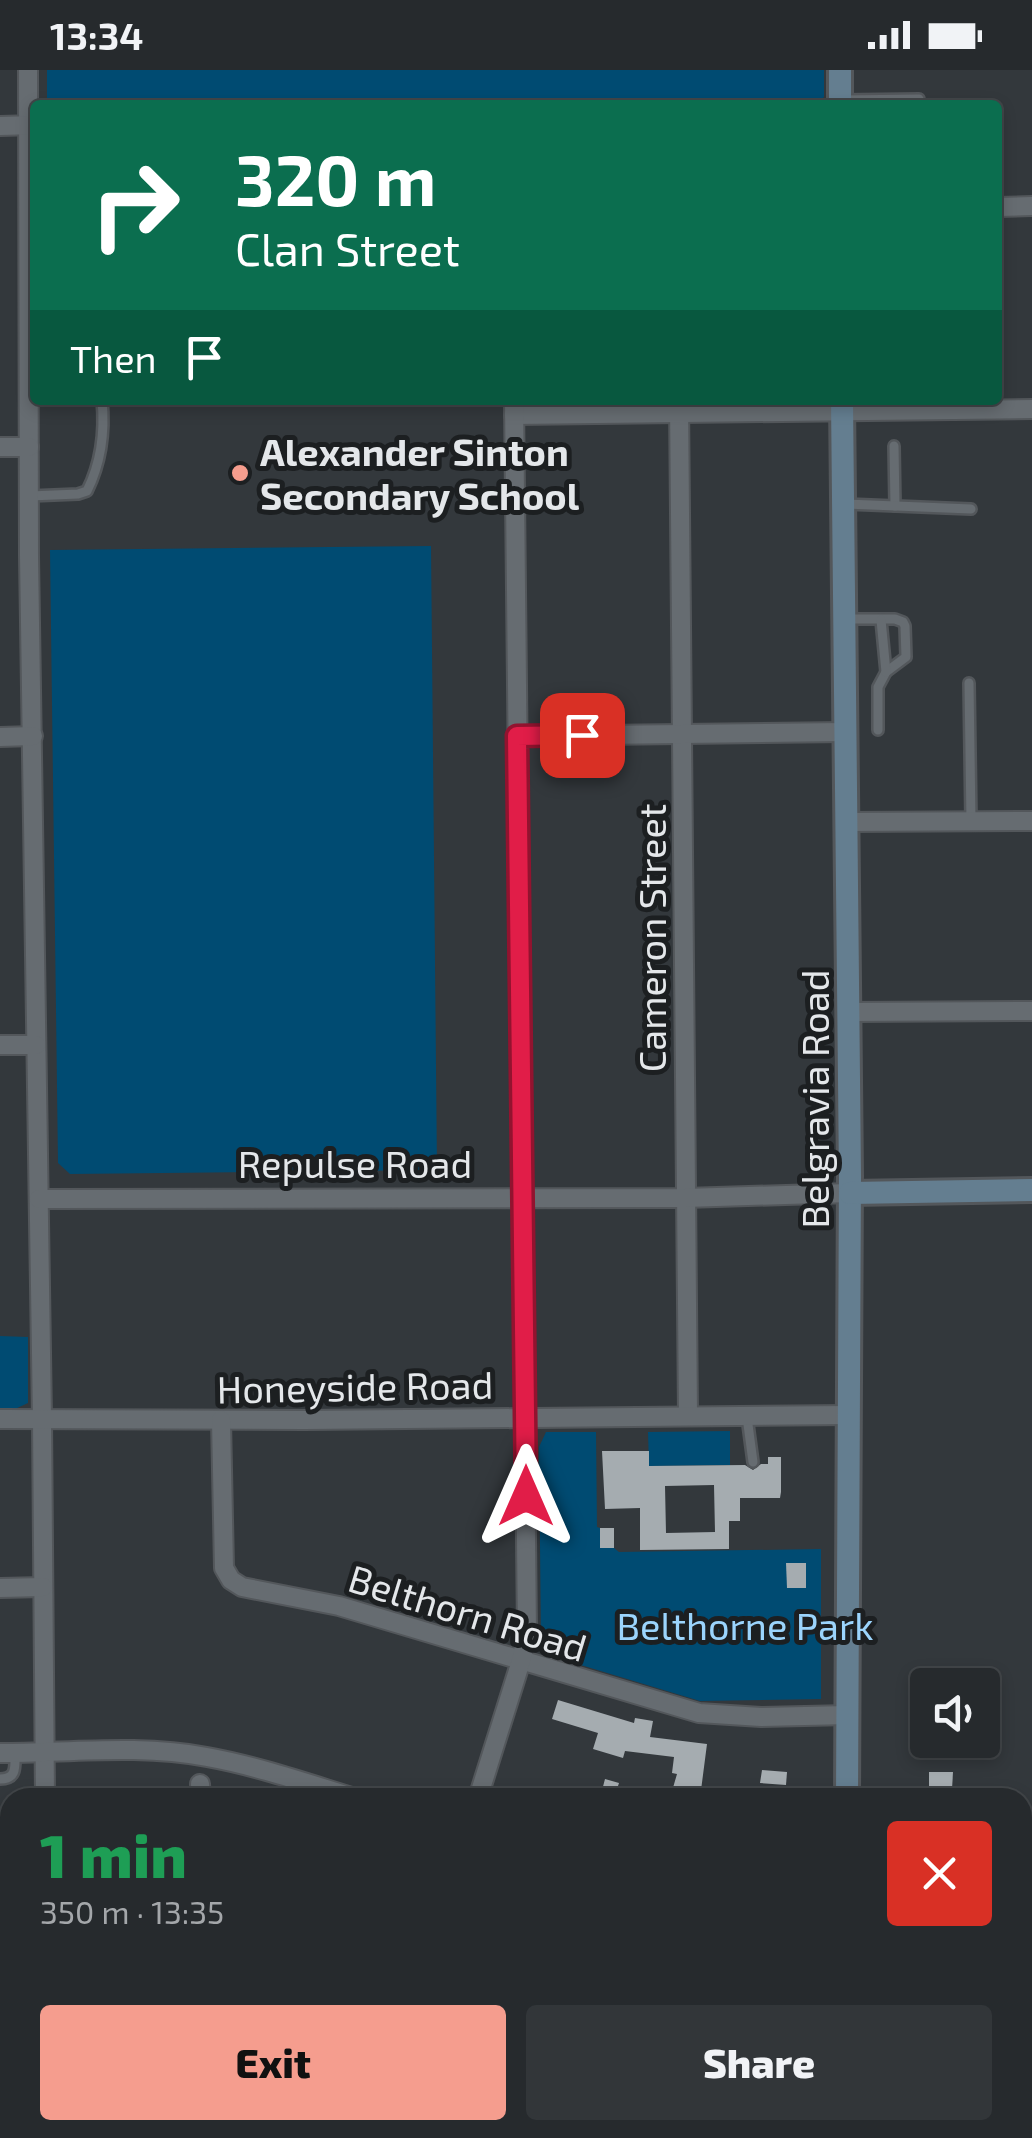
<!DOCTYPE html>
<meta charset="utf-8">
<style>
body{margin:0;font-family:"Exo 2",sans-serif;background:#323639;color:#f1f3f6;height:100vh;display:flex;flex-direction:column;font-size:38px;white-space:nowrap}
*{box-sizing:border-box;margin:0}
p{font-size:32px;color:#a4a7aa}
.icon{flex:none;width:55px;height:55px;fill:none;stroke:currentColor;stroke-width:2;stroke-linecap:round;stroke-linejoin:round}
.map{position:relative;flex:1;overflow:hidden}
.drawer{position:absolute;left:0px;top:1718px;width:1032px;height:352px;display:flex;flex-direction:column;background:#262a2d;border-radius:30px 30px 0 0;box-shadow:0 5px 15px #0003,0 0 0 2px #424649}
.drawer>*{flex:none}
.guide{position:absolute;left:30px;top:30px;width:972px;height:305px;border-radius:10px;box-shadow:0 5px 15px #0003,0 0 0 2px #424649;background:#0b6e4f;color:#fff;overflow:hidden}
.buttons{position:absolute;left:910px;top:1598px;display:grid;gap:20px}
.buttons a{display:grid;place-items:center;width:90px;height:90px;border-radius:10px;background:#262a2d;box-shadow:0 5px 15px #0003,0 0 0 2px #424649;font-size:50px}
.pin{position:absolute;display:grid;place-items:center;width:85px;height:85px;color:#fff;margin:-42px;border-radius:20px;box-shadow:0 5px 15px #0006}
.me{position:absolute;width:110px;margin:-55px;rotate:0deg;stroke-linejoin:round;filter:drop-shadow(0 0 8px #0008)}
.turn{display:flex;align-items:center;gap:35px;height:210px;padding:0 40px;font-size:45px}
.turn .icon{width:130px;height:130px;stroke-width:2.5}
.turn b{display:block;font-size:70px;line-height:85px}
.then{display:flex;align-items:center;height:95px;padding:0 40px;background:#0003;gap:20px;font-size:38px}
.round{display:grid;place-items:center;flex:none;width:105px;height:105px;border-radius:10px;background:#323639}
.head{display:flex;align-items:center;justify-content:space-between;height:170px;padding:0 40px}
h1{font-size:60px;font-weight:800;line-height:75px;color:#1e9e55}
.button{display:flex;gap:20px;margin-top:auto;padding:20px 40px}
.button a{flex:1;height:115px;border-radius:10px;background:#f59d8e;color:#111;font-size:40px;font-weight:800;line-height:115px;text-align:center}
.button a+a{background:#323639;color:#f1f3f6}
.status{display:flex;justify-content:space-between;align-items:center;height:70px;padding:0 50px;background:#262a2d;direction:ltr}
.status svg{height:28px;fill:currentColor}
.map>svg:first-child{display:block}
</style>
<div class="status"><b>13:34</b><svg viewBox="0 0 49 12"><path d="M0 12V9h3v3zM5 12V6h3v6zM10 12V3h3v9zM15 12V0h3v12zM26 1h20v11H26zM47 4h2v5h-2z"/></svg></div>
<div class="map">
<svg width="1032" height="2068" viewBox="0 0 1032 2068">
<rect width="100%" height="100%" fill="#33383c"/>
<g fill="#004b72">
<polygon points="47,0 824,0 824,27 815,35 50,35 47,31"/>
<polygon points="431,476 437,1100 70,1104 58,1093 50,480"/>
<polygon points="0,1266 28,1267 28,1333 15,1339 0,1339"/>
<polygon points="730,1361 730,1395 649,1396 648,1362"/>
<polygon points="546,1362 596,1362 597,1457 600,1458 601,1478 614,1478 619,1482 821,1479 821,1629 700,1631 551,1586 541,1572 539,1377"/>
</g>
<g fill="#a5acb0" fill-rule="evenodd">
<path d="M 602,1381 L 649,1381 L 649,1396 L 745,1395 L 753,1400 L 761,1394 L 768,1394 L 768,1387 L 781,1387 L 781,1422 L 780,1428 L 740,1428 L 740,1451 L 729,1451 L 729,1479 L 640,1480 L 640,1438 L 605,1439 ZM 714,1415 L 715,1462 L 666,1463 L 665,1416 Z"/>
<rect x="600" y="1458" width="14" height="20"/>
<polygon points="786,1493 806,1493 806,1518 787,1518"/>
<polygon points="558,1630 634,1653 635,1648 653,1651 650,1667 707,1674 700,1728 670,1728 677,1704 672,1703 674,1687 625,1681 623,1688 593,1679 598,1663 552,1649"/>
<polygon points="762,1700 787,1702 786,1715 760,1713"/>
<polygon points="929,1702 953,1702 952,1720 929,1720"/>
<polygon points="605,1709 619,1713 618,1716 646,1722 645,1728 600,1728"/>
</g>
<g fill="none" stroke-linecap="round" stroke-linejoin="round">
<defs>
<g id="lane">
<polyline points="843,30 919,29"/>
<polyline points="894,376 895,436"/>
<path d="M 30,426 L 78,424 L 87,421 C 101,393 105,361 102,330"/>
<polyline points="846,434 971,439"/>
<polyline points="847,549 895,549 903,552 905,556 906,587 886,602 878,617 878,660"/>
<polyline points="881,550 886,602"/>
<polyline points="969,613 971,751"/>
<polyline points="747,1347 753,1392"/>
<path d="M 0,1709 C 17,1709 15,1697 15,1683"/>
<polyline points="547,2060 547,2068"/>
</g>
<g id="street">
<polyline points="28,0 29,486 42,1349 45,1728"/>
<polyline points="0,56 35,55"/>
<polyline points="998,137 1032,136"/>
<polyline points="679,330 688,1346"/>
<polyline points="514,345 1032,339"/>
<polyline points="0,377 29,377"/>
<polyline points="517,666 845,662"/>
<polyline points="0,667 33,666"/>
<polyline points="847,752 1032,751"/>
<polyline points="849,942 1032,941"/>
<polyline points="0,975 36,975"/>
<polyline points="39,1129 685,1128 850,1123"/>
<polyline points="0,1349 304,1350 849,1345"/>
<polyline points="221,1350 224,1498 231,1510 242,1517 339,1536 699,1643 761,1647 848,1645"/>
<polyline points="0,1518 43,1517"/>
<path d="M 0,1683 C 68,1683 139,1674 207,1687 C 257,1696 306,1713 355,1728"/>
<polyline points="200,1714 201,1728"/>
<polyline points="478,1728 521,1591 527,1563 514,330"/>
<polyline points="1022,1795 1032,1795"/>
<polyline points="0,1854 10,1854"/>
<polyline points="0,1944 10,1944"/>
<polyline points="47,2060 48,2068"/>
<polyline points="361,2060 361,2068"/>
<polyline points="685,2060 685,2068"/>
<polyline points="1021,2060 1021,2068"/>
<polyline points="203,2068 203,2060"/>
</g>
<g id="secondary">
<polyline points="840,0 840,35"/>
<polyline points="842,330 850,1106 847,1728"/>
<polyline points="850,1123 1032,1120"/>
<polyline points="848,2060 848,2068"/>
</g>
</defs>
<use href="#lane" stroke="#53575b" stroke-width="14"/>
<use href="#street" stroke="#53575b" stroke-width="22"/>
<use href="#secondary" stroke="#53575b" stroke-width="28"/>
<use href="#lane" stroke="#666c71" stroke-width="9"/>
<use href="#street" stroke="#666c71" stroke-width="18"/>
<use href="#secondary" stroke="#647e90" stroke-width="22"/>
</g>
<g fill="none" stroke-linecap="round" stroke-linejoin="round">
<defs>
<polyline id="route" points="526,1426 517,666 582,665"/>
</defs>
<use href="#route" stroke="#92132f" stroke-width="25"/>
<use href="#route" stroke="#e11d48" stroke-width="18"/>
</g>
<circle fill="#f59d8e" stroke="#1c1f21" stroke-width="4" cx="240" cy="403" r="10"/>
<g text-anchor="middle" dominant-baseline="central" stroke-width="10" stroke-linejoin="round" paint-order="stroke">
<g font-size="38" font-weight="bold" fill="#e4e7ea" stroke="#1c1f21" text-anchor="start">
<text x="260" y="381">Alexander Sinton<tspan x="260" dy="44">Secondary School</tspan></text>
</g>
<g font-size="38" fill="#e4e7ea" stroke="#1c1f21">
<text transform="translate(651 868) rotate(-90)">Cameron Street</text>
<text transform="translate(814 1029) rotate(-90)">Belgravia Road</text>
<text x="355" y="1093">Repulse Road</text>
<text transform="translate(355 1316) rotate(-1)">Honeyside Road</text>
<text transform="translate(468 1542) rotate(17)">Belthorn Road</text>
</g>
<g font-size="38" fill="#9bd4fc" stroke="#1c1f21">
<text x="745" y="1555">Belthorne Park</text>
</g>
</g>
</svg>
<div class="buttons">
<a><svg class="icon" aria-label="sound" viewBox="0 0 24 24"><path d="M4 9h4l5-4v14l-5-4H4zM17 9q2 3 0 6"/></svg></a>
</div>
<div class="pin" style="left:582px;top:665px;background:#d93025"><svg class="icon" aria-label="arrive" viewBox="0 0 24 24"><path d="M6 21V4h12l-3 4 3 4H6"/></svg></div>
<svg class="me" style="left:526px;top:1426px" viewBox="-20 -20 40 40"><path d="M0-17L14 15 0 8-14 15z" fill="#e11d48" stroke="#fff" stroke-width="4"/></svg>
<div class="guide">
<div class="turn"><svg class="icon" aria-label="right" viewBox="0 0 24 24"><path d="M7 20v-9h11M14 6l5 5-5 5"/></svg><div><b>320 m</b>Clan Street</div></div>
<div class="then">Then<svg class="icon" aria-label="arrive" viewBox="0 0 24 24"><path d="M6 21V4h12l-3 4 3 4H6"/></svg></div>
</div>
<section class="drawer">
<div class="head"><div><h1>1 min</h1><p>350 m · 13:35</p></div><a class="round" style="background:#d93025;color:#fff"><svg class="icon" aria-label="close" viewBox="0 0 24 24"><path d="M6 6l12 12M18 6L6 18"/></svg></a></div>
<div class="button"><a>Exit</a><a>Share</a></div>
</section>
</div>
